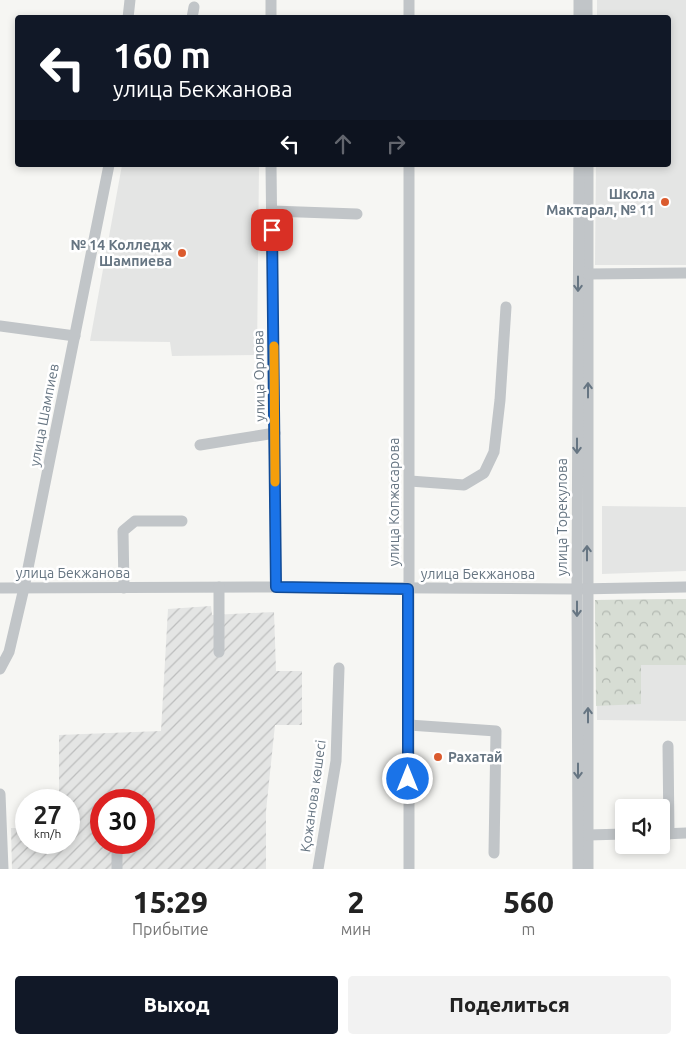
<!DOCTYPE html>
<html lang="ru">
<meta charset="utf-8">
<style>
body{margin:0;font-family:Ubuntu,sans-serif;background:#f2f2f2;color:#222;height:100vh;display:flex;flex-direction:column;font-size:19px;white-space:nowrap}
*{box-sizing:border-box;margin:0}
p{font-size:16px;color:#767676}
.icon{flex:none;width:28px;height:28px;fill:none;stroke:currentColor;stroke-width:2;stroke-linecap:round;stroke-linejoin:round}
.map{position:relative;height:869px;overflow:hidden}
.panel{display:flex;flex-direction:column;background:#fff;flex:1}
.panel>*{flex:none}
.top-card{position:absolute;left:15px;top:15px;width:656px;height:152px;border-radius:5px;box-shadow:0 2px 8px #0003;background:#111827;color:#fff;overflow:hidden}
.fabs{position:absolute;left:615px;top:799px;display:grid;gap:10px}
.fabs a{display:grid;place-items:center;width:55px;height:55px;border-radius:5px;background:#fff;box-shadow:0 2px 8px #0003;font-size:25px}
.speed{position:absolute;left:15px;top:789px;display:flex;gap:10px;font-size:25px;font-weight:700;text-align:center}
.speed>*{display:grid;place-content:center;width:65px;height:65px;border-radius:50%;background:#fff;box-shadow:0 2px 8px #0003;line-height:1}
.speed small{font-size:12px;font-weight:400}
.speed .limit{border:8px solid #d22;background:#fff;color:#111}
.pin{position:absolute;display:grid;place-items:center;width:42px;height:42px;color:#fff;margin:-21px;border-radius:10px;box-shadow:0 2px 8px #0006}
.me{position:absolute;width:55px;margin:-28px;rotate:0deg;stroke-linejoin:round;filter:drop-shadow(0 0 4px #0008)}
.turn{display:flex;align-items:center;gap:18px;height:105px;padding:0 15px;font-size:22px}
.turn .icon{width:65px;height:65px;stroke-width:2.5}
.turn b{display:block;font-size:35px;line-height:42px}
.lanes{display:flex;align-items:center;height:48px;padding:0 15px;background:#0003;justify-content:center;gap:25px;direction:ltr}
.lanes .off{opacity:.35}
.eta{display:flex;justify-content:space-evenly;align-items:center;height:85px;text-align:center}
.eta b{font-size:30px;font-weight:800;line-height:35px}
.action{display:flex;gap:10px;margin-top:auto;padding:10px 15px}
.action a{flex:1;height:58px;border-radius:5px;background:#111827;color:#fff;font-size:20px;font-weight:800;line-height:58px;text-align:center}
.action a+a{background:#f2f2f2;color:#222}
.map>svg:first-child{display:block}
</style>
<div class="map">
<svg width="686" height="869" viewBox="0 0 686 869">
<defs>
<pattern id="industrial-furrows" width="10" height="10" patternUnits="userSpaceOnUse" patternTransform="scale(1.25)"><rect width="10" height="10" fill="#e4e5e4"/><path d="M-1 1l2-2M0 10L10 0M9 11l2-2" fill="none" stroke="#bdbebe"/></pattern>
<pattern id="park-crowns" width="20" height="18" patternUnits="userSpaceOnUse" patternTransform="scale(1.25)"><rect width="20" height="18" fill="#d7ddd4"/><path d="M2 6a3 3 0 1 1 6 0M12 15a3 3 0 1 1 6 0" fill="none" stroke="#b2b8b1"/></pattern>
</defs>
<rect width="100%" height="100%" fill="#f6f6f3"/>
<g fill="#e4e5e4">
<polygon points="597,0 686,0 686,265 595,265 596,165 669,165 669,18 597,17"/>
<polygon points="122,165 259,165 257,355 172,356 170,342 90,341"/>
<polygon points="602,506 686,507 686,571 602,574"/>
<polygon points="686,599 686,721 597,720 595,600"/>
</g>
<path fill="url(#industrial-furrows)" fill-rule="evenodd" d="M 211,606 L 212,615 L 274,612 L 276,671 L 302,671 L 302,725 L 275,725 L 266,811 L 266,869 L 12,869 L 11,828 L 26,828 L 26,842 L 69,842 L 69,800 L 59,800 L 59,735 L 161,731 L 168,609 ZM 101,800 L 144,800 L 144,842 L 101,842 Z"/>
<polygon fill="url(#park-crowns)" points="686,599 686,665 641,665 641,704 596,706 595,600"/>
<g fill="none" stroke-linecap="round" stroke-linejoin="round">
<g stroke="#c1c5c8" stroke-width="11">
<polyline points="409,0 409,18"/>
<polyline points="587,0 587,18"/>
<polyline points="128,18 130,0"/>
<polyline points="192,18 194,7"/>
<polyline points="271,18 271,0"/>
<polyline points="579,18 579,0"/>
<polyline points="271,165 276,587"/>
<polyline points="588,165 588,869"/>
<polyline points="272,211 357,214"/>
<polyline points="588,274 686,273"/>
<polyline points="0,326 75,336"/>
<polyline points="200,445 275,433"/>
<polyline points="410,481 464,485 484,473 494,452 500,400 506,307"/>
<polyline points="0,588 276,587 577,589 686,587"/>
<polyline points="124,588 123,531 135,521 182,521"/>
<polyline points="219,652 219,587"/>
<polyline points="0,669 9,652 24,588 109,165"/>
<polyline points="409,725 496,731 494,853"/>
<polyline points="668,746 669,834"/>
<polyline points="0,794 3,869"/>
<polyline points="663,834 686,833"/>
<polyline points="588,835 624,834"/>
<polyline points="117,869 117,842"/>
<polyline points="318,869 336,761 339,668"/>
<polyline points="409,869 409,165"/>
<polyline points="578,869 577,589 579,165"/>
</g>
</g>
<defs><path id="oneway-shaft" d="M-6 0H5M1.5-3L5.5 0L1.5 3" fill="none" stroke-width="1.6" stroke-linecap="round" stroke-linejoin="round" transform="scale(1.25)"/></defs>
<g stroke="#667582">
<use href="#oneway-shaft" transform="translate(578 284) rotate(90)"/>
<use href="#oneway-shaft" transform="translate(588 390) rotate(-90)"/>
<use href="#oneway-shaft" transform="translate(577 446) rotate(90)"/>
<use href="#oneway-shaft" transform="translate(587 553) rotate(-90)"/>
<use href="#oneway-shaft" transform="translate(577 609) rotate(90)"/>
<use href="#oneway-shaft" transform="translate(588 715) rotate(-90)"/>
<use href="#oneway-shaft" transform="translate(578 771) rotate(90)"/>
</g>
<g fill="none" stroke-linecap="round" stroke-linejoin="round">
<defs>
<polyline id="route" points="272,230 276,587 408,589 408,779"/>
</defs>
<use href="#route" stroke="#114b97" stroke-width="12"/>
<use href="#route" stroke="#1a73e8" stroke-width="9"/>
<polyline stroke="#f59e0b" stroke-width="9" points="274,346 275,482"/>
</g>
<g fill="#db5b2e" stroke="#fff" stroke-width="2">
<circle cx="665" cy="202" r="5"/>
<circle cx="182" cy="253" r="5"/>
<circle cx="438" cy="757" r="5"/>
</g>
<g text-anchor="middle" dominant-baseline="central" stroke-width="5" stroke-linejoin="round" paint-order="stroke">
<g font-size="14" font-weight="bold" fill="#667582" stroke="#fff" text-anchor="end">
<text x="655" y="194">Школа<tspan x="655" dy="16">Мактарал, № 11</tspan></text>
<text x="172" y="245">№ 14 Колледж<tspan x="172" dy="16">Шампиева</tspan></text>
<text x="448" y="757" text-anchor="start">Рахатай</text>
</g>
<g font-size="14" fill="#667582" stroke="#fff">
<text transform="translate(259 376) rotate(-91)">улица Орлова</text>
<text transform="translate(44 415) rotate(-79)">улица Шампиев</text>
<text transform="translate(394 502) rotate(-90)">улица Копжасарова</text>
<text transform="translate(562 517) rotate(-90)">улица Торекулова</text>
<text x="73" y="573">улица Бекжанова</text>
<text x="478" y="574">улица Бекжанова</text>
<text transform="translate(313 796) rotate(-82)">Қожанова көшесі</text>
</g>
</g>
</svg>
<div class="fabs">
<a><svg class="icon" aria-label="sound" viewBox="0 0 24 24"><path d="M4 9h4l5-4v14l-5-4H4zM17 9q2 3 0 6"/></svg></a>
</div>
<div class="speed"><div>27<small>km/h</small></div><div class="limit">30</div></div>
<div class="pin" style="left:272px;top:230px;background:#d93025"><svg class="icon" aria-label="arrive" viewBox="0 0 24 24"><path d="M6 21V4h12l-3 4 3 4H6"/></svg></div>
<svg class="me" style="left:408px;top:779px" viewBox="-20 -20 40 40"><circle r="17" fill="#1a73e8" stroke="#fff" stroke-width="3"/><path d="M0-11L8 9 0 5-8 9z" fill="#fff"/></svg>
<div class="top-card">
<div class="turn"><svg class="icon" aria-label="left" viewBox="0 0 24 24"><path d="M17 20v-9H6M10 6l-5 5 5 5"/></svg><div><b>160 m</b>улица Бекжанова</div></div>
<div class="lanes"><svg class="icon" aria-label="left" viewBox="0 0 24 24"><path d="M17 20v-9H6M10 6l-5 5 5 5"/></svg><svg class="icon off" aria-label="ahead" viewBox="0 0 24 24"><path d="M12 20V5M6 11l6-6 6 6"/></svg><svg class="icon off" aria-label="right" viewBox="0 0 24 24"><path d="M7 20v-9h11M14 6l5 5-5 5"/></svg></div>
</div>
</div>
<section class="panel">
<div class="eta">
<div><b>15:29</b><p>Прибытие</p></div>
<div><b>2</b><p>мин</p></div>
<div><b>560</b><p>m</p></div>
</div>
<div class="action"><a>Выход</a><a>Поделиться</a></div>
</section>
